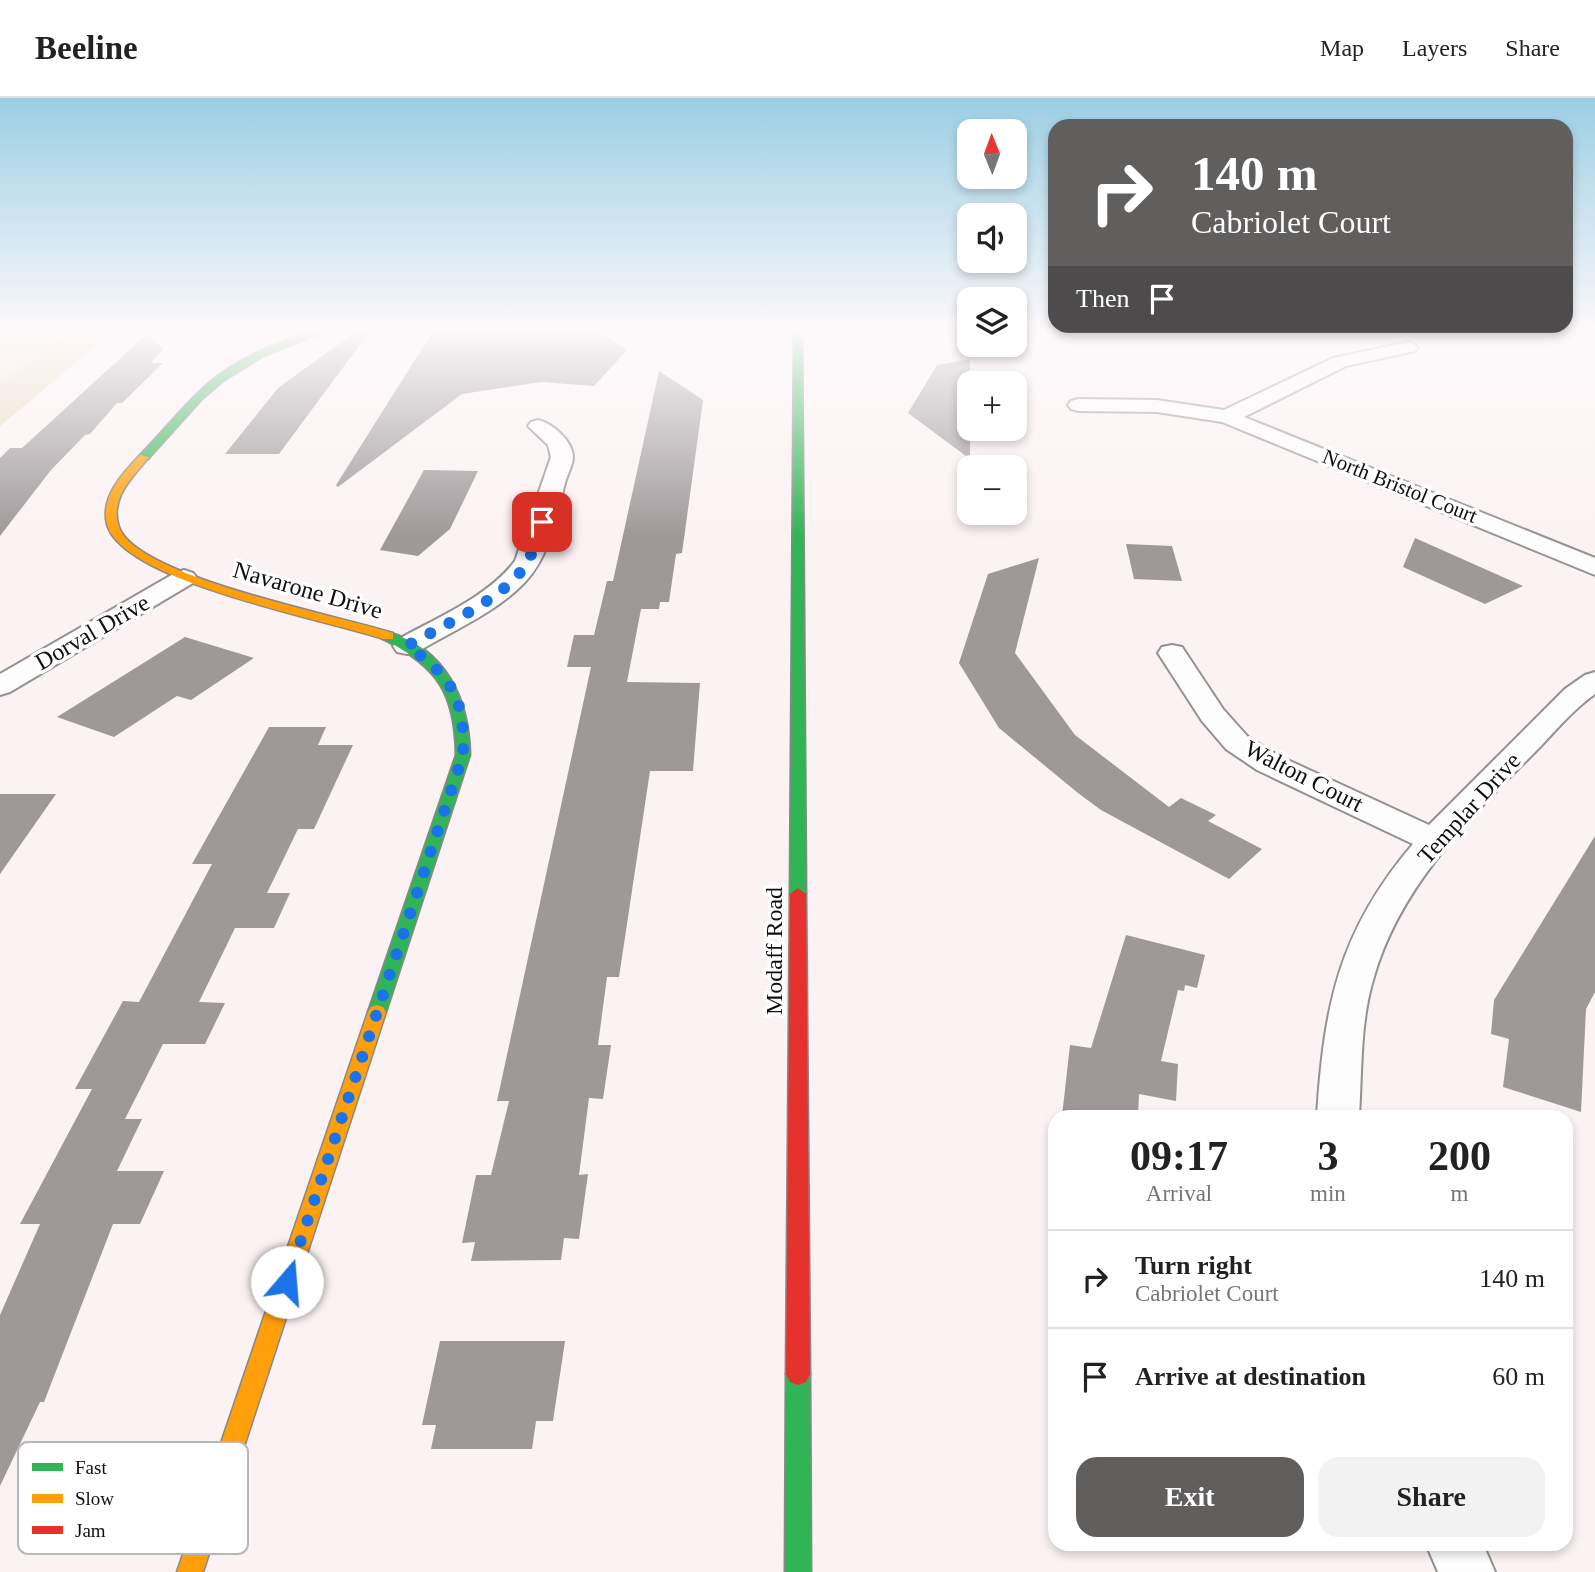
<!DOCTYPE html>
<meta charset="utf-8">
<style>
body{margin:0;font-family:"Times New Roman",serif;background:#f2f2f2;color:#222;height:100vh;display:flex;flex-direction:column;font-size:26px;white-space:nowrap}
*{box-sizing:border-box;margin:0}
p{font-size:23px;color:#767676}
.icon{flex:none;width:38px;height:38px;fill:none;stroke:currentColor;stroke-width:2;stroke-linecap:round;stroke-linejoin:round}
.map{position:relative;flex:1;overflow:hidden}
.drawer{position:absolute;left:1048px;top:1012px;width:525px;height:441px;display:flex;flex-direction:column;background:#fff;border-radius:21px;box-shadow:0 4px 10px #0003}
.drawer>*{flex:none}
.guide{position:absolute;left:1048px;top:21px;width:525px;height:214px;border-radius:21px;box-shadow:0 4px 10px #0003;background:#615e5e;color:#fff;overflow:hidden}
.needle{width:46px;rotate:359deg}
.controls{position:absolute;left:957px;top:21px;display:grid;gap:14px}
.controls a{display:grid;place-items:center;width:70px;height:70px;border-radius:14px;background:#fff;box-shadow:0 4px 10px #0003;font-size:35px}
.pin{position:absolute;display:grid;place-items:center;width:60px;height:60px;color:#fff;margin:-30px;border-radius:14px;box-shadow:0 4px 10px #0006}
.me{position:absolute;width:77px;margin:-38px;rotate:18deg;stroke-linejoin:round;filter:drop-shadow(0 0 5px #0008)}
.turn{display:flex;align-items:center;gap:24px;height:147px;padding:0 28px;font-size:32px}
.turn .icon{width:91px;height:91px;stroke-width:2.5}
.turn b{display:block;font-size:49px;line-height:60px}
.then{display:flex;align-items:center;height:66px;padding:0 28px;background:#0003;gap:14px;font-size:26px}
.eta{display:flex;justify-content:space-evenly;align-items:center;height:119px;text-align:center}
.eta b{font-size:42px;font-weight:800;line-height:49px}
.cta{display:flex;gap:14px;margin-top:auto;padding:14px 28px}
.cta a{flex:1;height:80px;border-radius:21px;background:#615e5e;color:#fff;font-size:28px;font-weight:800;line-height:80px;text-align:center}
.cta a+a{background:#f2f2f2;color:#222}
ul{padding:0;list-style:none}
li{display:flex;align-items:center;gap:21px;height:98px;padding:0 28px;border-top:2px solid #e0e0e0}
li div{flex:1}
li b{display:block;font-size:26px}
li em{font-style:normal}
header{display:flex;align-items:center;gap:42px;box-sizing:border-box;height:98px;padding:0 35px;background:#fff;border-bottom:2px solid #e0e0e0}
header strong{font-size:33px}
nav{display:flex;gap:38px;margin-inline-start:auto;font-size:24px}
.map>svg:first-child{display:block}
</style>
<header>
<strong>Beeline</strong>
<nav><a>Map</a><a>Layers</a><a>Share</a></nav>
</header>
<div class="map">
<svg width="1595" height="1474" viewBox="0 0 1595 1474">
<rect width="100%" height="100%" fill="#fbf2f3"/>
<polygon fill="#f1e3d3" points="0,233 113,233 0,328"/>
<polygon fill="#e9d9c0" points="71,233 113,233 0,328 0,287"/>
<g fill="#9e9899">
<polygon points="357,233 370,233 279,356 225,356 278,290"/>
<polygon points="447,233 599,233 627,252 594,288 541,284 462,296 338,389 336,387 432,235"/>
<polygon points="147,236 163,251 151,265 163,265 122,305 117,305 90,336 85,337 51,372 0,438 0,360 10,350 22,350"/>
<polygon points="970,261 970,361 908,315 937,267"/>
<polygon points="659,273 703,302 682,455 676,456 669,504 660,504 659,511 641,511 627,584 700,585 693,673 650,673 619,879 607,879 598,947 611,947 603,1001 589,1000 579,1077 588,1076 579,1141 564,1140 561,1162 471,1163 475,1144 462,1145 476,1077 491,1077 509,1003 497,1003 591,569 567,569 574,537 594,537 607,483 613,483"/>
<polygon points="424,372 478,373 450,431 418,458 380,452"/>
<polygon points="1415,440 1523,488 1485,506 1403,469"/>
<polygon points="1126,446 1172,448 1182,483 1134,481"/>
<polygon points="1039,460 1015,555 1075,637 1169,709 1181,700 1216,717 1208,723 1262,751 1229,781 1101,712 1078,695 999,630 959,565 988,476"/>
<polygon points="185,539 254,560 191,602 177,598 114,639 57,619"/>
<polygon points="269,629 326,629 318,647 353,647 314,731 298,731 267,795 290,795 274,830 235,830 199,904 225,905 205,946 163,946 125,1021 142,1021 117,1073 164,1073 140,1126 113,1126 44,1304 40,1304 0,1388 0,1217 40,1126 20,1126 92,991 75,991 123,903 139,904 212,766 192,766"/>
<polygon points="0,696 56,696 0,776"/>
<polygon points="1595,738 1595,894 1586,911 1581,1014 1503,989 1509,941 1491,936 1494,902"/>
<polygon points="1126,837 1205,857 1197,890 1185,887 1184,893 1178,892 1161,963 1178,966 1176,1003 1139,996 1138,1018 1062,1018 1070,947 1091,950"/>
<polygon points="440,1243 565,1243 553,1323 536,1323 532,1351 431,1351 436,1327 422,1327"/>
</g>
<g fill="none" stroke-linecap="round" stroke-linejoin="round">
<defs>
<g id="street">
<polygon points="1409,244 1418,249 1415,253 1346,268 1244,319 1595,460 1595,477 1222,324 1157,314 1078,313 1071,311 1068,307 1071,303 1078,301 1157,302 1224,312 1333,260"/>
<path d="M 538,322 C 552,325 573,343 573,359 C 573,367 567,377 565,385 C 556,418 550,458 525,484 C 497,514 452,533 417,554 L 407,556 L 397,554 L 393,548 L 397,542 C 436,520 488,499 515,463 L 551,359 L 548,347 L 528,328 L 531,324 Z"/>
<polygon points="184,472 193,475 197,480 193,485 10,594 0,597 0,576 175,475"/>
<path d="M 1172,547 L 1182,549 L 1223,611 L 1248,639 L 1279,658 L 1429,727 L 1565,591 L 1585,577 L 1595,574 L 1595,596 C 1572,612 1554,635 1534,655 C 1469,720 1398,791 1373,882 C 1360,926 1362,973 1359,1018 L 1317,1018 C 1324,907 1339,833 1413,746 L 1257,672 L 1226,651 L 1202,623 L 1158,555 L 1162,549 Z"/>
<polygon points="1426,1446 1483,1446 1495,1474 1438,1474"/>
</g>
<g id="fast">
<path d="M 315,233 L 327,233 L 265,257 L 223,283 L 202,301 L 148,361 L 140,361 L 140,357 C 162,335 181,310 204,289 C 235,261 275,245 315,233 Z"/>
<polygon points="794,233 802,233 806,796 798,802 790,796"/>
<path d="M 388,534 C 446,551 469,601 470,657 L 386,914 L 383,919 L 377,921 L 371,919 L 368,914 L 456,657 C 455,595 438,569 383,541 L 383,535 Z"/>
<polygon points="798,1265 806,1268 810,1276 811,1474 785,1474 786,1276 790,1268"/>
</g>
<g id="slow">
<path d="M 140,357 L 149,359 C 133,379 109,400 119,429 C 136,479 340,518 393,535 L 393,541 L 383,541 C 328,522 122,484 107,426 C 100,399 123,375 140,357 Z"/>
<polygon points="377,907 383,909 386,914 203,1474 177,1474 368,914 371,909"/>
</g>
<polygon id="jam" points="798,790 806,796 810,1276 806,1284 798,1287 790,1284 786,1276 790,796"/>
</defs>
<use href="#street" stroke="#959191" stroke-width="4"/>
<use href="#fast" stroke="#8b8788" stroke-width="3"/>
<use href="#slow" stroke="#8b8788" stroke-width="3"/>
<use href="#jam" stroke="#8b8788" stroke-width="3"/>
<use href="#street" fill="#fefdfd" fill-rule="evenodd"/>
<use href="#fast" fill="#30b455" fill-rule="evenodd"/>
<use href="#slow" fill="#ff9f0a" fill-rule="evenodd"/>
<use href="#jam" fill="#e5322d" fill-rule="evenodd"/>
</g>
<linearGradient id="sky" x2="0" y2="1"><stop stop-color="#9bcee4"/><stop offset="0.53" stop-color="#fdf9fa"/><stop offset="1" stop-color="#fdf9fa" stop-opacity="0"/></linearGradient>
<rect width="1595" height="439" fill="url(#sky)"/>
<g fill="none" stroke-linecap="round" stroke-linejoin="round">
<path stroke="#1a73e8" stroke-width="12" stroke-dasharray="0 21.6" d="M 287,1184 L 463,657 C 465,601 453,579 407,548 C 443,527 505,501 527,465 C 534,452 538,437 542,424"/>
</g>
<g text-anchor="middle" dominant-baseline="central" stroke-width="7" stroke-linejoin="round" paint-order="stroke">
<g font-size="21" fill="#0e0e0e" stroke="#fff">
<text transform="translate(1400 388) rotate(22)">North Bristol Court</text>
</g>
<g font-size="24" fill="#0e0e0e" stroke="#fff">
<text transform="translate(308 492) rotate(16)">Navarone Drive</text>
<text transform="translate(92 534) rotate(-30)">Dorval Drive</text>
<text transform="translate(1304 678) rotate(27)">Walton Court</text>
<text transform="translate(1469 710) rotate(-48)">Templar Drive</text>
<text transform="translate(774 853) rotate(-90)">Modaff Road</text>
</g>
</g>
<rect x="18" y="1344" width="230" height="112" rx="10" fill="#fff" stroke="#b7b7b7" stroke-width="2"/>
<rect x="32" y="1365" width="31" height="8" fill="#30b455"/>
<rect x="32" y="1396" width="31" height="9" fill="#ff9f0a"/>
<rect x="32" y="1428" width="31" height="8" fill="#e5322d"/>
<g font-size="19" fill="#0e0e0e">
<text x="75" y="1376">Fast</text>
<text x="75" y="1407">Slow</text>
<text x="75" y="1439">Jam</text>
</g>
</svg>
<div class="controls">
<a><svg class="needle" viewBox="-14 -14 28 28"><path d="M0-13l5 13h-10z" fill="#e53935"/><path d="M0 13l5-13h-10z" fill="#767676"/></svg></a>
<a><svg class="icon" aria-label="sound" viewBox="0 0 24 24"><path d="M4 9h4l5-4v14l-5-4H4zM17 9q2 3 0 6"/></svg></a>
<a><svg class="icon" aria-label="layers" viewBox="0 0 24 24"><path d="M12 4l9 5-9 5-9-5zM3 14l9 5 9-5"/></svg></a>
<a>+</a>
<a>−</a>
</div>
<div class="pin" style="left:542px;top:424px;background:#d93025"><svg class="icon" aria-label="arrive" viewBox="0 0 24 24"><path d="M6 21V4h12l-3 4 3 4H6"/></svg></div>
<svg class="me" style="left:287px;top:1184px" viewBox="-20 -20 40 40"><circle r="19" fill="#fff"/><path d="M0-13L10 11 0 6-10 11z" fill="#1a73e8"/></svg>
<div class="guide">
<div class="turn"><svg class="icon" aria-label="right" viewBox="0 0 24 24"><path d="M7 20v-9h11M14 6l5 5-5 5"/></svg><div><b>140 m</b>Cabriolet Court</div></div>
<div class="then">Then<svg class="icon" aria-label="arrive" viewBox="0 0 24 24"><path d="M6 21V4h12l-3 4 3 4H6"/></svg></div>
</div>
<section class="drawer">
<div class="eta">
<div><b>09:17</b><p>Arrival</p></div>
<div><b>3</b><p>min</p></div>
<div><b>200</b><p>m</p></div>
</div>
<ul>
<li><svg class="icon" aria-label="right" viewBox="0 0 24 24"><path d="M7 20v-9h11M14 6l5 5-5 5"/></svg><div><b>Turn right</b><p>Cabriolet Court</p></div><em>140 m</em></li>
<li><svg class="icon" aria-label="arrive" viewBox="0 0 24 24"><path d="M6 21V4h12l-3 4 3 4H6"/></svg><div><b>Arrive at destination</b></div><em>60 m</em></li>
</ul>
<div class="cta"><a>Exit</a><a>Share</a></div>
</section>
</div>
